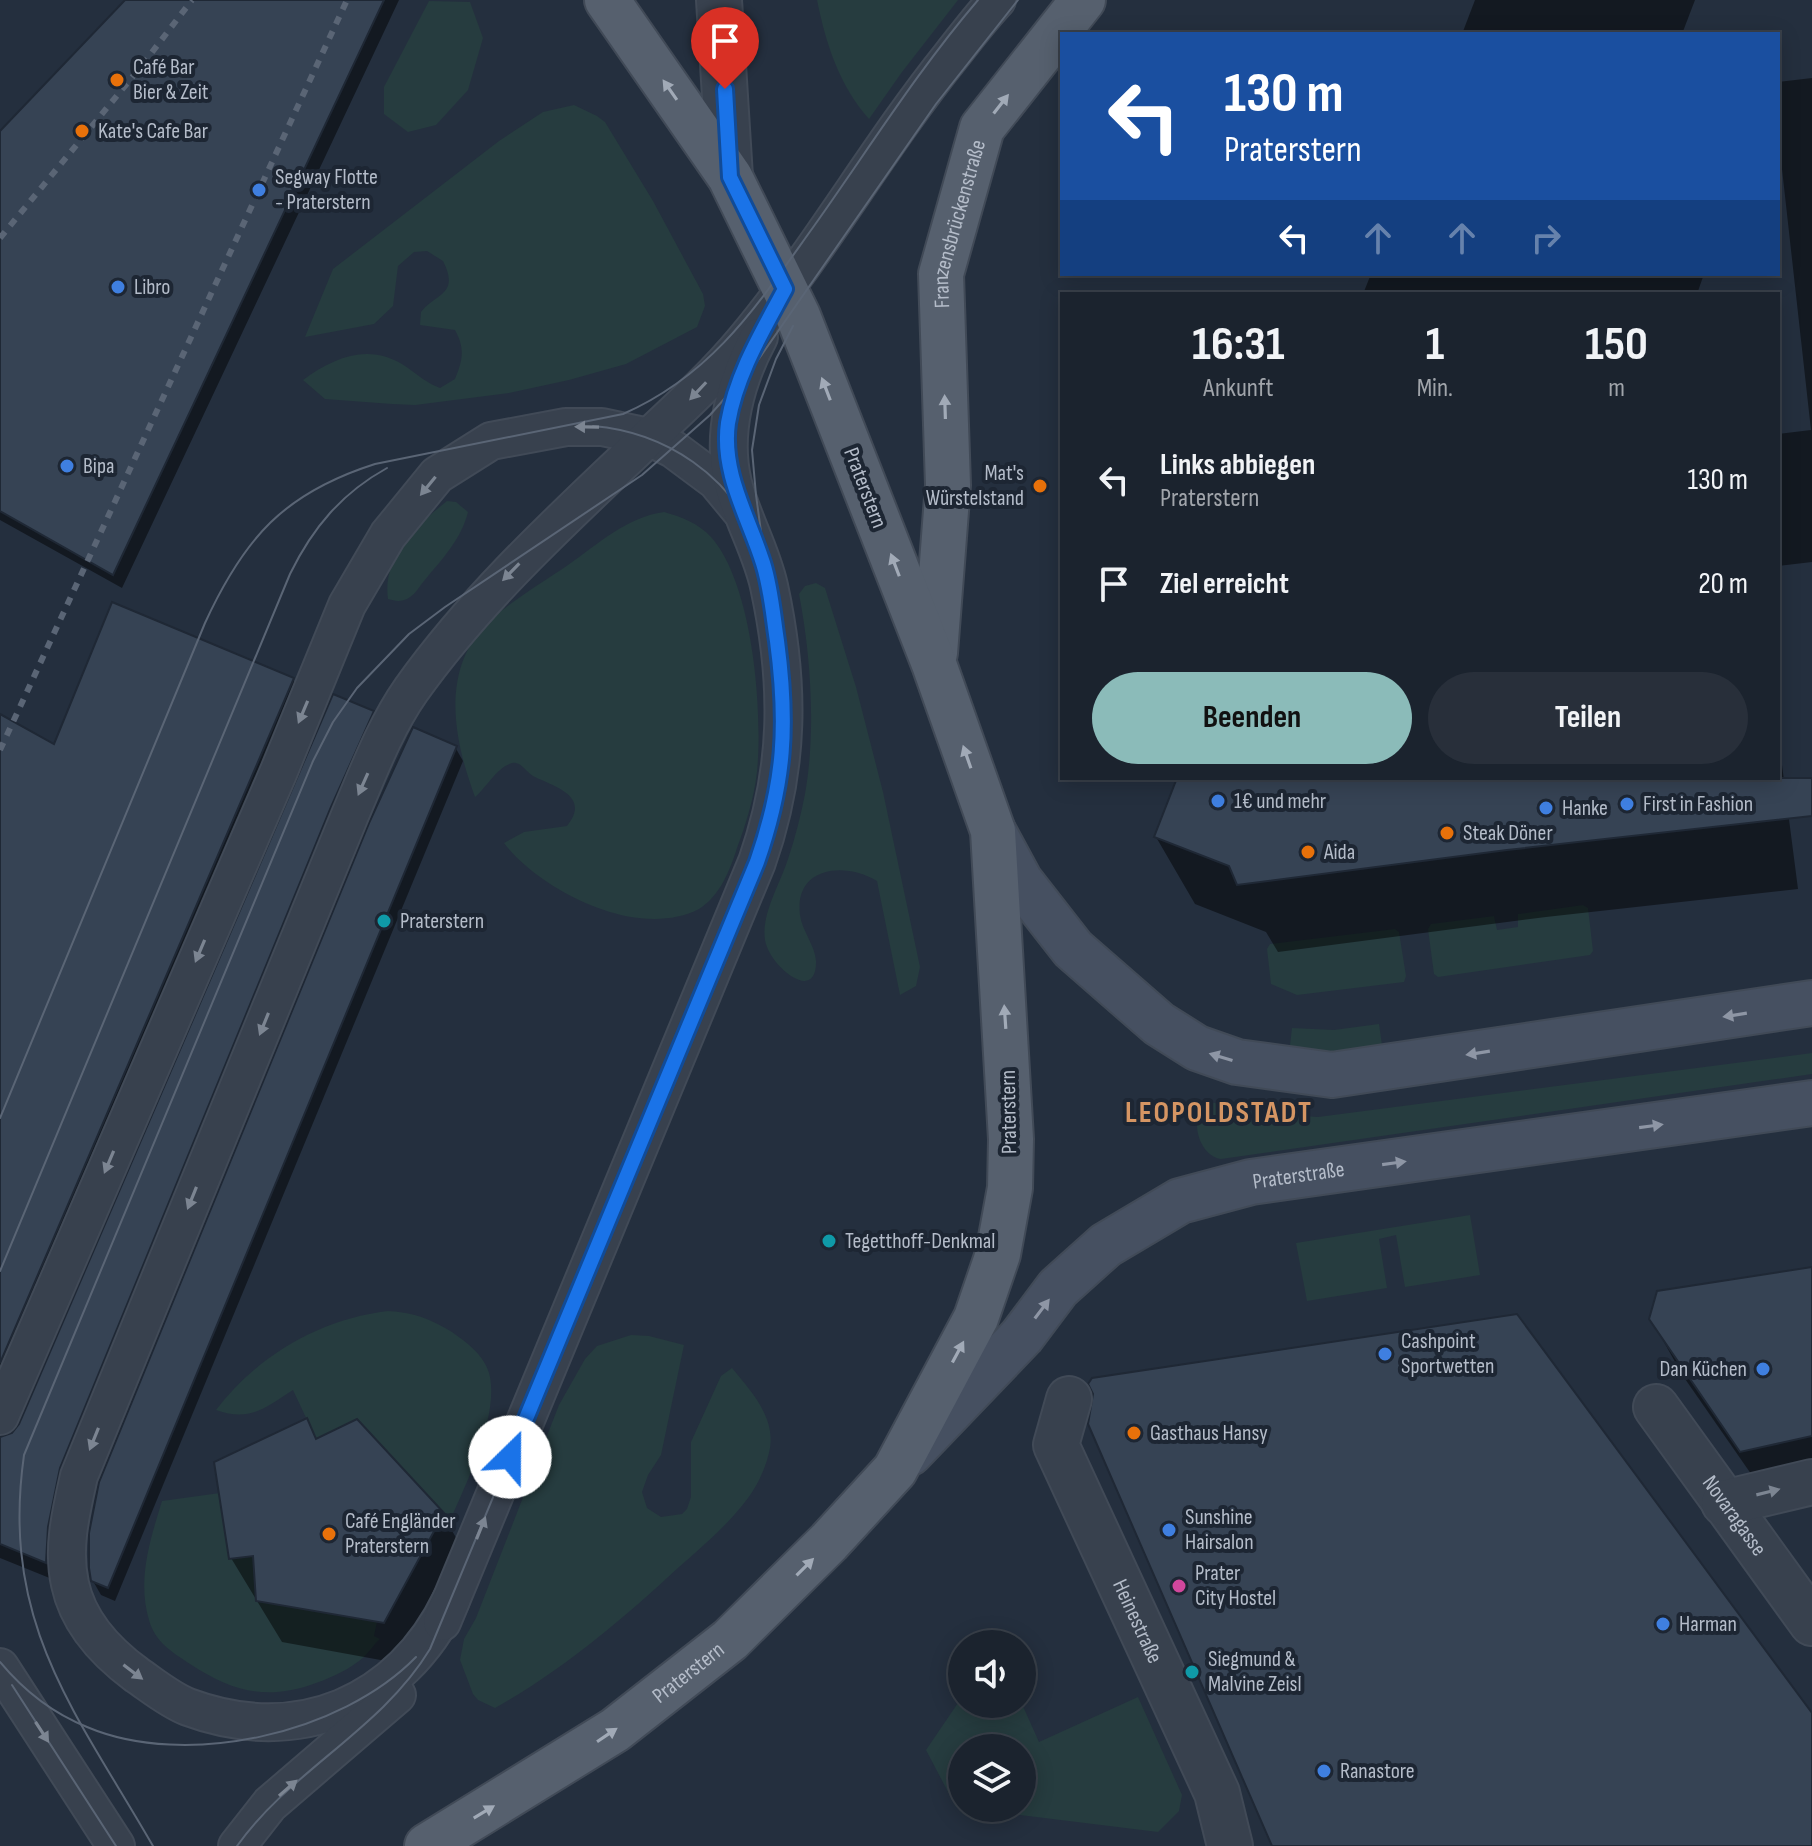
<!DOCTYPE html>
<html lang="de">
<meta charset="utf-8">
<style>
body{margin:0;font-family:"Sofia Sans Condensed",sans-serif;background:#282f3a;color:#f1f3f6;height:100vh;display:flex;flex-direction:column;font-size:30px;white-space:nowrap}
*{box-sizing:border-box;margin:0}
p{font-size:26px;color:#a0a4aa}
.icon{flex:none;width:44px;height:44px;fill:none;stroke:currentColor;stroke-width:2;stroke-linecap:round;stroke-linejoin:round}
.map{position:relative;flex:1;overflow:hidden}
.side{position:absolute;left:1060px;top:292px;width:720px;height:488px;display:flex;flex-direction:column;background:#1b232e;border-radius:0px;box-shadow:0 4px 20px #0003,0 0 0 2px #39404a}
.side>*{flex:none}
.guide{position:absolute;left:1060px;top:32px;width:720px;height:244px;border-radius:0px;box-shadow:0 4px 20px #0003,0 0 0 2px #39404a;background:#1a4fa0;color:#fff;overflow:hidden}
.controls{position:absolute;left:948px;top:1630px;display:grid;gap:16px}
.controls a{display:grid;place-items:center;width:88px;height:88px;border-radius:50%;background:#1b232e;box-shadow:0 4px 20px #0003,0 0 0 2px #39404a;font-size:40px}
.pin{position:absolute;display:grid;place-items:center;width:68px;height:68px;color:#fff;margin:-82px -34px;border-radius:50% 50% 50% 0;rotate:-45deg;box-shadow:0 0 8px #0007}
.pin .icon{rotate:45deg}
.me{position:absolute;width:88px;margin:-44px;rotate:23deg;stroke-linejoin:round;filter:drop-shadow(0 0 6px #0008)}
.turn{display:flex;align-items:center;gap:28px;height:168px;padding:0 32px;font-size:36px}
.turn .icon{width:104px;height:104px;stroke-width:2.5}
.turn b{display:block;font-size:56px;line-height:68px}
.lanes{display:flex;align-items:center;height:76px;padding:0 32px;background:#0003;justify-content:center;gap:40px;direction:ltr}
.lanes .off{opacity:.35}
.eta{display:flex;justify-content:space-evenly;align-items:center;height:136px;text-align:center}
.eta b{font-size:48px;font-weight:700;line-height:56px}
.primary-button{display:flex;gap:16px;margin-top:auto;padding:16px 32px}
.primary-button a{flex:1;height:92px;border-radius:48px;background:#8bbbb9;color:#111;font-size:32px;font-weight:700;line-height:92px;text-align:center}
.primary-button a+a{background:#282f3a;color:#f1f3f6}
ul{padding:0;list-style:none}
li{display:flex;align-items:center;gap:24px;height:104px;padding:0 32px}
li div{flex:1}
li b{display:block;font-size:30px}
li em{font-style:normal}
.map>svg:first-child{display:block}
</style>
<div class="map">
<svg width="1812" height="1846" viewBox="0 0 1812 1846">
<rect width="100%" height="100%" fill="#242f3e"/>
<g fill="#263c3f" fill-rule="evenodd">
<path d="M 817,0 L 958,0 L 902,72 L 869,119 C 839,85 826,44 817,0 Z"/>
<polygon points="429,1 470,2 483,38 468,90 436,125 408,132 384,114 384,87"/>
<path d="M 574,105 L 597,116 L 605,122 L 653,201 L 703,294 L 705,306 L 697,327 L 626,364 L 569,380 L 509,393 L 415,405 L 392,404 L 325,399 L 303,380 C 336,356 371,342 408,368 C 419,376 427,383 440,388 L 455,379 C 463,360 465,348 455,330 L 420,325 L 421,312 C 436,293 460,295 443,261 L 427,251 L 414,252 L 398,266 L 393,306 L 374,324 L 305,337 L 333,269 L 499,141 L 543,112 Z"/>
<path d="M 447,501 L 456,502 L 468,512 C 461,540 442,559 424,581 C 419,587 415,595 407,599 C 400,602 395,601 388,599 C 382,557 417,525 447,501 Z"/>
<path d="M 664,512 C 682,517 698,523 711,537 C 753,584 763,711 757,772 C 754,798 746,824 737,848 C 730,870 720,896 699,909 C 671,924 632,920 604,910 C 568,898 527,873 504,843 L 524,832 L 567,826 C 592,795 552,786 533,776 C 526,772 521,761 512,763 C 497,767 486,788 475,797 C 456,745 441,681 479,632 C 499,608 542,583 568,565 C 598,544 627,517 664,512 Z"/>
<path d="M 816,583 L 825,588 L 856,687 L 883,792 L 920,967 L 916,986 L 900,995 L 877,881 C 844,861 794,867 800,915 C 802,931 815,945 816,961 C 817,1005 769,966 765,940 C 761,914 780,884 788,859 C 795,838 801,815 805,794 C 816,732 811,656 799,594 L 805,586 Z"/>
<polygon points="1583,905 1588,908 1593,951 1590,955 1438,977 1434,974 1428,929 1431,924 1494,916 1497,930 1518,927 1518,914"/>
<polygon points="1395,929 1399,932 1406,976 1404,982 1297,995 1271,984 1267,949 1270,944"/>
<polygon points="1379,1024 1382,1045 1320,1056 1289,1054 1292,1028 1334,1030"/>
<path d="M 1812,1053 L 1812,1074 L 1221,1159 C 1199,1155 1190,1122 1203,1104 L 1211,1102 L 1255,1113 L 1318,1117 Z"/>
<polygon points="1470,1215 1480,1275 1405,1287 1396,1235 1379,1239 1387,1288 1307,1301 1296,1243"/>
<path d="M 388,1311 C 413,1312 431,1319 452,1332 C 466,1342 484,1355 489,1373 C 500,1412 468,1480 452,1516 L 445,1515 L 358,1419 L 316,1439 L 293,1390 C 265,1408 250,1422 216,1410 C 257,1356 320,1319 388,1311 Z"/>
<path d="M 631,1335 L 649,1336 L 684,1345 L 661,1455 L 648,1475 L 642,1492 L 647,1508 L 661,1517 L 682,1514 L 687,1509 L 691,1497 L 691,1442 L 721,1376 L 732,1368 C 750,1390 775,1416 770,1448 C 767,1465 758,1485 748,1498 C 729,1524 703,1546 679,1567 C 623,1619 563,1670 495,1708 L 478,1700 L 473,1694 L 460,1660 L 464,1639 L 476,1618 L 559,1405 L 585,1359 L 597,1346 Z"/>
<path d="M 220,1493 L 229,1559 L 253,1556 L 256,1601 L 377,1622 L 374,1636 L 380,1639 C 374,1644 370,1651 364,1657 C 350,1669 333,1677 316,1683 C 267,1701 233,1692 190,1664 C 172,1652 155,1642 149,1620 C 137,1580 150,1540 162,1501 Z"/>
<path d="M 962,1697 L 962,1704 L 1022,1704 L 1039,1742 L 1138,1697 L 1182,1795 L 1179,1811 L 1158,1832 L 956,1807 L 926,1750 ZM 962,1748 L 1022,1748 L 1022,1808 L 962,1808 Z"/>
</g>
<g fill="#0007">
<polygon points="125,0 399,0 122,588 0,520 0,134 100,30"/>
<polygon points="1475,0 1695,0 1682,34 1462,34"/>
<polygon points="1812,78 1812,562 1778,566 1778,434 1811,430 1778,133 1778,82"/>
<polygon points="1371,274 1704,274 1697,294 1363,294"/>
<polygon points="293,680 304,700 0,1408 0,716 55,747"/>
<polygon points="372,713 384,732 57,1581 0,1558 0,1439 13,1435 21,1425"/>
<polygon points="1778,734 1798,889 1546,917 1278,952 1266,932 1195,904 1156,837 1179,778 1778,778"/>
<polygon points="455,747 463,761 115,1601 101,1595 93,1581"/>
<polygon points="1812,1268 1812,1498 1774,1507 1683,1376 1651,1319"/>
<polygon points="306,1421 317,1441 442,1514 467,1556 408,1665 282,1642 231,1558"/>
</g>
<g fill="#364354" stroke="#1f2835" stroke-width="2">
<polygon points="125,0 384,0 113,575 0,511 0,131"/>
<polygon points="112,602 294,678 0,1363 0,714 54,744"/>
<polygon points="333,694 374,711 331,807 60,1468 48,1527 46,1563 0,1544 0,1437 12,1433 19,1424"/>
<polygon points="413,727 457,746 108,1588 91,1581 89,1568 89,1533 99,1482 369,823"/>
<polygon points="1177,778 1812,778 1812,816 1507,850 1237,885 1229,866 1154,837"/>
<polygon points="1812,1267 1812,1436 1740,1452 1649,1319 1657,1291"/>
<polygon points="1517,1314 1812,1713 1812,1846 1272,1846 1088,1424 1093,1394 1088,1384 1092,1378"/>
<polygon points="307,1418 316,1439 357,1419 444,1513 384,1623 256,1601 253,1556 229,1559 214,1462"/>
</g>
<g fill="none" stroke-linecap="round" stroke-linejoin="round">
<defs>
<g id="service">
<polyline points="0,1416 279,771 347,605 388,535 437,475 491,441 566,427 602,427 649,437 673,449 716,481 740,510"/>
<path d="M 451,1600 C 401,1704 298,1748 188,1707 C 170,1700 153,1686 137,1675 C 107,1653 78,1622 70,1584 C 62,1548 71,1512 79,1476 L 350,815 C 368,773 385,727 411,690 C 478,596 564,518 647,439 C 681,407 715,376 745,340 C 820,250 878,147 951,56 C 966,37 981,17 997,0"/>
<path d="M 442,1622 L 757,862 C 790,768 790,683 769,586 C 761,550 742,519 733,483 C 721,433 736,380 759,337"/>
<polyline points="0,1667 116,1846"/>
<polyline points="237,1846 270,1804 397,1695"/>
</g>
<g id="pedestrian">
<path id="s1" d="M 1069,1399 L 1056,1445 L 1217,1793 L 1230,1846"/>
</g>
<g id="minor">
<polyline points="719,0 730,177"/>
<path id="s2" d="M 1656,1407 L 1812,1623"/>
<polyline points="1724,1503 1812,1482"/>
</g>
<g id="secondary">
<polyline points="993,831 1020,881 1073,949 1159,1024 1197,1048 1237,1062 1332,1075 1812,1003"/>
<path id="s3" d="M 910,1453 L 1022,1336 L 1058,1288 L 1106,1245 L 1180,1201 L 1251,1182 L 1812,1103"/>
</g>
<g id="primary">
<path id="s4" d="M 935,653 L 948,485 L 941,274 L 982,128 L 1083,0"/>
<path id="s5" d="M 427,1846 L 615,1730 L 730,1640 L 829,1542 L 895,1470 L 976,1318 L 998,1254 L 1010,1188 L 1011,1139 L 993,831 L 934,664 L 798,316 L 730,177 L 607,0"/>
</g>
</defs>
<use href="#service" stroke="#414a57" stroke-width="40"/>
<use href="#pedestrian" stroke="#414a57" stroke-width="48"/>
<use href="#minor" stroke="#414a57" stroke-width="48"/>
<use href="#secondary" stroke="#414a57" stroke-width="48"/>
<use href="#primary" stroke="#414a57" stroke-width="48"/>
<use href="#service" stroke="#38414e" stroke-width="36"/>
<use href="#pedestrian" stroke="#38414e" stroke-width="44"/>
<use href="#minor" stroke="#38414e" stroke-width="44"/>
<use href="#secondary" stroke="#465061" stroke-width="44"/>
<use href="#primary" stroke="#56606e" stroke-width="44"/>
<g stroke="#5a6575" stroke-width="2">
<path d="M 593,426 C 665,432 733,476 758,546"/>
<path d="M 0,1118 L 205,623 C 244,538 284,493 375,464 L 623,414 C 714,374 758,304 814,226 C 868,150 918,70 978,0"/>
<path d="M 0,1271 L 290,574 C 313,527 342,493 387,468"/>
<path d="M 0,1662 C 24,1691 52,1713 87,1727 C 186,1769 341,1734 416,1657"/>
<polyline points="12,1685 116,1846"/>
<path d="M 153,1846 C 76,1712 0,1624 24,1455 L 313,761 L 333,722 L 357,688 L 409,634 L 445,607 L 642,475 L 710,415 L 756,363 L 936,104 L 1018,0"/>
<path d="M 237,1846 C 291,1770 381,1730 430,1649 L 757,862 L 779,785 L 784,701 L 756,495 L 752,450 L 759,405 L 776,359 L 793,326"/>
</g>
<g stroke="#5a6575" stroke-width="6" stroke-dasharray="8 8" stroke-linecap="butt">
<polyline points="0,238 143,64 192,0"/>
<polyline points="0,750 347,0"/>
</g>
</g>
<defs><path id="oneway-solid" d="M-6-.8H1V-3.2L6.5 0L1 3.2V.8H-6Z" transform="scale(2)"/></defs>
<g fill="#a1aab7">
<use href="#oneway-solid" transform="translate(670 90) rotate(-125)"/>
<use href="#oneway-solid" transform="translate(1001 104) rotate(-52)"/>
<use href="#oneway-solid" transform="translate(826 389) rotate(-111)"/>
<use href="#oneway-solid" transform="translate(945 407) rotate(-92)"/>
<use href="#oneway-solid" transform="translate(895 565) rotate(-111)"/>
<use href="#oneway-solid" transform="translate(967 757) rotate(-109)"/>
<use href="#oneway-solid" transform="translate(1005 1017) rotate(-94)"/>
<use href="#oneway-solid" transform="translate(958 1352) rotate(-62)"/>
<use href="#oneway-solid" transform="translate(805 1567) rotate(-45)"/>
<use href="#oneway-solid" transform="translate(607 1735) rotate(-34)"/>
<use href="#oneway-solid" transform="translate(484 1812) rotate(-31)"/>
</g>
<g fill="#7c8592">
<use href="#oneway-solid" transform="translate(698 391) rotate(133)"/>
<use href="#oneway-solid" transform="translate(587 427) rotate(-179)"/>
<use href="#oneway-solid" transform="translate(428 486) rotate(129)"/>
<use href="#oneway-solid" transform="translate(511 572) rotate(134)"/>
<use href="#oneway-solid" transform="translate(303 712) rotate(113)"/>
<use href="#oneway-solid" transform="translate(363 784) rotate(114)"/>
<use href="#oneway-solid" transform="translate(200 951) rotate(113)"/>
<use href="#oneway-solid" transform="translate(264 1024) rotate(112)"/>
<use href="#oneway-solid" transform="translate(109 1162) rotate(113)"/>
<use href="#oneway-solid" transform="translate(192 1198) rotate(112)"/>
<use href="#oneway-solid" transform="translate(94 1439) rotate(112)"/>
<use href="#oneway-solid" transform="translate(1768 1492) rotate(-14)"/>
<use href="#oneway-solid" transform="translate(481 1528) rotate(-68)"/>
<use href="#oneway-solid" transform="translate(133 1672) rotate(37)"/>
<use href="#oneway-solid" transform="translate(42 1732) rotate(57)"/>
<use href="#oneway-solid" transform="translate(288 1788) rotate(-41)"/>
</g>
<g fill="#8e96a5">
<use href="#oneway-solid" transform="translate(1735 1015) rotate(171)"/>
<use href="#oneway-solid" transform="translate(1478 1053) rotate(171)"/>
<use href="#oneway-solid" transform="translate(1221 1057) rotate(-163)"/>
<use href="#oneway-solid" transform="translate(1651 1126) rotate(-8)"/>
<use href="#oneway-solid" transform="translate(1394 1163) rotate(-8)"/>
<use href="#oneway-solid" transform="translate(1042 1309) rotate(-53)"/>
</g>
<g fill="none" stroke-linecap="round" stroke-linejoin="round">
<defs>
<path id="route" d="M 510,1457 L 757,862 C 785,782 788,724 777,641 C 773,615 771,588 763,563 C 749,518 721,473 728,423 C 736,375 762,332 785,289 L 730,177 L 725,89"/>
</defs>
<use href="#route" stroke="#114b97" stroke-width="20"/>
<use href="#route" stroke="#1a73e8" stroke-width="14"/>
</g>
<g fill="#e8710a" stroke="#1d2633" stroke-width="3">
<circle cx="117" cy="80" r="8"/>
<circle cx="82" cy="131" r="8"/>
<circle cx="1040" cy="486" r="8"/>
<circle cx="1447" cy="833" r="8"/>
<circle cx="1308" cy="852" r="8"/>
<circle cx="1134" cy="1433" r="8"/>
<circle cx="329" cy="1534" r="8"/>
</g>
<g fill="#3f7fe0" stroke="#1d2633" stroke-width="3">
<circle cx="259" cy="190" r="8"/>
<circle cx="118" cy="287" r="8"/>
<circle cx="67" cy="466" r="8"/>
<circle cx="1218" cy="801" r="8"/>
<circle cx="1627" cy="804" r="8"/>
<circle cx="1546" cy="808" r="8"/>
<circle cx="1385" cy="1354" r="8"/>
<circle cx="1763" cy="1369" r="8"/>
<circle cx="1169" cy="1530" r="8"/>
<circle cx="1663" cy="1624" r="8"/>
<circle cx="1324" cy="1771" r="8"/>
</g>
<g fill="#0f9aa8" stroke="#1d2633" stroke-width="3">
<circle cx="384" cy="921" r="8"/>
<circle cx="829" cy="1241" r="8"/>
<circle cx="1192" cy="1672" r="8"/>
</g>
<circle fill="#d1479c" stroke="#1d2633" stroke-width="3" cx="1179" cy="1586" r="8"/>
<g text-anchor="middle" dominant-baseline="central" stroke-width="8" stroke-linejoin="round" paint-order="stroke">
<g font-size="22" fill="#b4bcc9" stroke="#1d2633" text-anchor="start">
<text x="133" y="67">Café Bar<tspan x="133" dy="25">Bier &amp; Zeit</tspan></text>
<text x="98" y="131">Kate's Cafe Bar</text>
<text x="275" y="177">Segway Flotte<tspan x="275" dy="25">- Praterstern</tspan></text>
<text x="134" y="287">Libro</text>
<text x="83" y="466">Bipa</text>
<text x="1024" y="473" text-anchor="end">Mat's<tspan x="1024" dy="25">Würstelstand</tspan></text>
<text x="1234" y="801">1€ und mehr</text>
<text x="1643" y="804">First in Fashion</text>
<text x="1562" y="808">Hanke</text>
<text x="1463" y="833">Steak Döner</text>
<text x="1324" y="852">Aida</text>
<text x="400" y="921">Praterstern</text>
<text x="845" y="1241">Tegetthoff-Denkmal</text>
<text x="1401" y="1341">Cashpoint<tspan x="1401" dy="25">Sportwetten</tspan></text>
<text x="1747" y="1369" text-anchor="end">Dan Küchen</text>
<text x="1150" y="1433">Gasthaus Hansy</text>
<text x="1185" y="1517">Sunshine<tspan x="1185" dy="25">Hairsalon</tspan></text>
<text x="345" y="1521">Café Engländer<tspan x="345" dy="25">Praterstern</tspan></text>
<text x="1195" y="1573">Prater<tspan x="1195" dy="25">City Hostel</tspan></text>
<text x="1679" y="1624">Harman</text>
<text x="1208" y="1659">Siegmund &amp;<tspan x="1208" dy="25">Malvine Zeisl</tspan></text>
<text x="1340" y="1771">Ranastore</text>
</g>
<g font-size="22" fill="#b4bcc9" stroke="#1d2633">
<text stroke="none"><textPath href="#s4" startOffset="432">Franzensbrückenstraße</textPath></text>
<text transform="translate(865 488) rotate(69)">Praterstern</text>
<text transform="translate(1009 1112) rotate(-91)">Praterstern</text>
<text stroke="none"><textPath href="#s3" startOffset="494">Praterstraße</textPath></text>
<text stroke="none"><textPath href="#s2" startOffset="134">Novaragasse</textPath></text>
<text stroke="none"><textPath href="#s1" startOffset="242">Heinestraße</textPath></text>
<text stroke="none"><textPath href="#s5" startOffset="314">Praterstern</textPath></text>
</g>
<g font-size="30" font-weight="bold" letter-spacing="2" fill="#d59563" stroke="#1d2633">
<text x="1219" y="1113">LEOPOLDSTADT</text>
</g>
</g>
</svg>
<div class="controls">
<a><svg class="icon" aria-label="sound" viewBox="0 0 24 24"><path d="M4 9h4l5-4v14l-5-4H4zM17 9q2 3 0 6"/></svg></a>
<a><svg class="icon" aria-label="layers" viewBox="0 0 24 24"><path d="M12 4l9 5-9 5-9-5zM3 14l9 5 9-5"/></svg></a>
</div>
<div class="pin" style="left:725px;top:89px;background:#d93025"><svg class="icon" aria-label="arrive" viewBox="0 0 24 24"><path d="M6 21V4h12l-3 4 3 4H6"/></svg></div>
<svg class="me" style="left:510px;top:1457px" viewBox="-20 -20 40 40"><circle r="19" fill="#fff"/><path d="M0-13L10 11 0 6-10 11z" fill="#1a73e8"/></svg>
<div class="guide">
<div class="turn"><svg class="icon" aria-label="left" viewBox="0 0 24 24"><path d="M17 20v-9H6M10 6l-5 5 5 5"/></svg><div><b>130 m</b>Praterstern</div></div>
<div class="lanes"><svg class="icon" aria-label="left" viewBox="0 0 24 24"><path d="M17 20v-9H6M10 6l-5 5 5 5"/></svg><svg class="icon off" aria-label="ahead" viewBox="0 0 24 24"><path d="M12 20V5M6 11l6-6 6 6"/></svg><svg class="icon off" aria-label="ahead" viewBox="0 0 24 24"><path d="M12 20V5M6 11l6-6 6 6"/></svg><svg class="icon off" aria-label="right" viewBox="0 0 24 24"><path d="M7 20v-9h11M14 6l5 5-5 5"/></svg></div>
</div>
<section class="side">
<div class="eta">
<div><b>16:31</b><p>Ankunft</p></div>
<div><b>1</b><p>Min.</p></div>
<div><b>150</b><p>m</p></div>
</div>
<ul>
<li><svg class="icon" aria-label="left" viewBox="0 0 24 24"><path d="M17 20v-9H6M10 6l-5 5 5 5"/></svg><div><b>Links abbiegen</b><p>Praterstern</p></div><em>130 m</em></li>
<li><svg class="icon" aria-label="arrive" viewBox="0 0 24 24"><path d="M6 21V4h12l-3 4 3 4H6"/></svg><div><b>Ziel erreicht</b></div><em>20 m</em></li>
</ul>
<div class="primary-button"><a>Beenden</a><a>Teilen</a></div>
</section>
</div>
